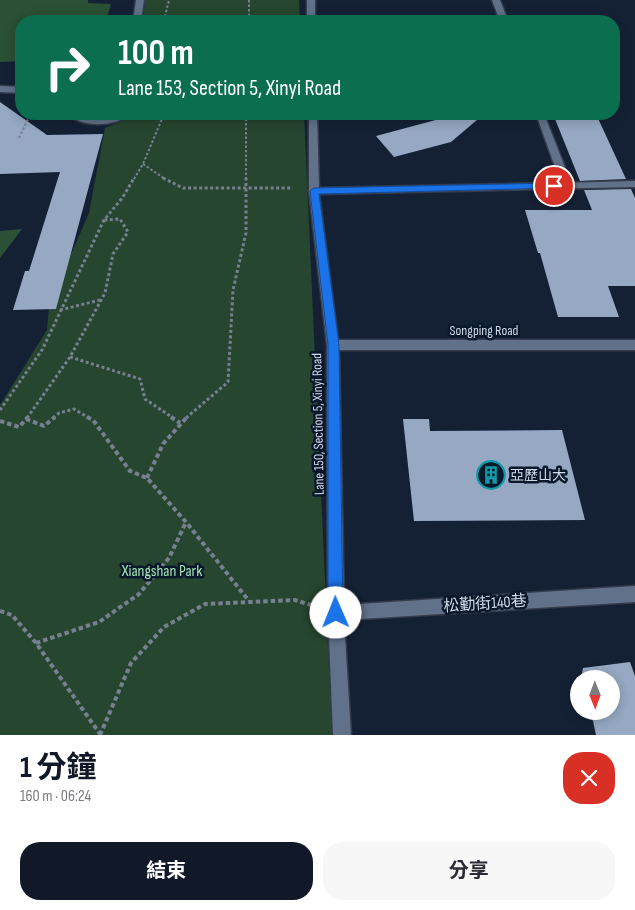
<!DOCTYPE html>
<html lang="zh-TW">
<meta charset="utf-8">
<style>
body{margin:0;font-family:"Sofia Sans Condensed","Noto Sans TC",sans-serif;background:#f7f7f7;color:#2b2b33;height:100vh;display:flex;flex-direction:column;font-size:19px;white-space:nowrap}
*{box-sizing:border-box;margin:0}
p{font-size:16px;color:#7c7c81}
.icon{flex:none;width:28px;height:28px;fill:none;stroke:currentColor;stroke-width:2;stroke-linecap:round;stroke-linejoin:round}
.map{position:relative;height:735px;overflow:hidden}
.details{display:flex;flex-direction:column;background:#fff;flex:1}
.details>*{flex:none}
.banner{position:absolute;left:15px;top:15px;width:605px;height:105px;border-radius:20px;box-shadow:0 2px 12px #0003;background:#0b6e4f;color:#fff;overflow:hidden}
.needle{width:32px;rotate:179deg}
.tools{position:absolute;left:570px;top:670px;display:grid;gap:10px}
.tools a{display:grid;place-items:center;width:50px;height:50px;border-radius:50%;background:#fff;box-shadow:0 2px 12px #0003;font-size:25px}
.pin{position:absolute;display:grid;place-items:center;width:42px;height:42px;color:#fff;margin:-21px;border:2px solid #fff;border-radius:50%;box-shadow:0 1px 5px #0007}
.me{position:absolute;width:55px;margin:-28px;rotate:359deg;stroke-linejoin:round;filter:drop-shadow(0 0 4px #0008)}
.turn{display:flex;align-items:center;gap:18px;height:105px;padding:0 20px;font-size:22px}
.turn .icon{width:65px;height:65px;stroke-width:2.5}
.turn b{display:block;font-size:35px;line-height:42px}
.round{display:grid;place-items:center;flex:none;width:52px;height:52px;border-radius:20px;background:#f7f7f7}
.overview{display:flex;align-items:center;justify-content:space-between;height:85px;padding:0 20px}
h1{font-size:30px;font-weight:700;line-height:38px;color:#111827}
.primary-button{display:flex;gap:10px;margin-top:auto;padding:10px 20px}
.primary-button a{flex:1;height:58px;border-radius:20px;background:#111827;color:#fff;font-size:20px;font-weight:700;line-height:58px;text-align:center}
.primary-button a+a{background:#f7f7f7;color:#2b2b33}
.map>svg:first-child{display:block}
</style>
<div class="map">
<svg width="635" height="735" viewBox="0 0 635 735">
<rect width="100%" height="100%" fill="#142135"/>
<g fill="#26462f">
<polygon points="145,0 299,0 300,21 143,21"/>
<polygon points="140,114 304,114 332,735 0,735 0,405 47,330 49,305 89,213 105,128"/>
</g>
<g fill="#2a5035">
<polygon points="0,0 88,0 88,3 111,4 106,21 21,21 21,61 0,62"/>
<polygon points="22,229 0,258 0,231"/>
</g>
<g fill="#96a8c2">
<polygon points="0,102 47,135 103,134 56,309 13,310 25,271 29,271 60,172 0,174"/>
<polygon points="458,114 484,114 451,142 394,157 376,136"/>
<polygon points="553,114 596,114 626,179 580,181"/>
<polygon points="631,189 635,198 635,286 608,286 619,317 558,317 540,253 538,253 525,210 592,210 584,190"/>
<polygon points="403,419 429,419 430,431 562,430 585,520 414,521"/>
<polygon points="630,662 635,676 635,735 596,735 593,721 586,711 611,711 611,679 581,679 583,668"/>
</g>
<g fill="none" stroke-linecap="round" stroke-linejoin="round">
<defs>
<g id="minor">
<polygon points="136,0 144,0 141,21 133,21"/>
<rect x="307" y="0" width="8" height="21"/>
<polygon points="492,0 500,0 508,21 500,21"/>
<polygon points="0,86 21,87 21,93 0,92"/>
<path d="M 69,114 C 80,114 89,119 100,119 C 111,118 120,113 131,114 C 117,126 82,129 69,114 Z"/>
<polygon points="309,114 317,114 319,188 551,183 558,175 536,114 544,114 568,175 562,183 635,181 635,187 319,194 338,340 635,340 635,350 339,350 344,605 635,586 635,602 344,620 351,735 333,735 328,613 327,345 309,191"/>
</g>
</defs>
<use href="#minor" stroke="#343c4d" stroke-width="3"/>
<g stroke="#768091" stroke-width="2" stroke-dasharray="2.5 2" stroke-linecap="butt">
<polyline points="249,0 249,21"/>
<polyline points="164,21 169,0"/>
<polyline points="246,114 246,179"/>
<polyline points="19,138 28,119 27,114"/>
<polyline points="143,164 165,179"/>
<polyline points="134,179 143,164 164,114"/>
</g>
<g stroke="#768091" stroke-width="3" stroke-dasharray="3 2.5" stroke-linecap="butt">
<polyline points="163,178 183,188 291,188"/>
<polyline points="60,310 100,300"/>
<polyline points="70,357 140,379 145,399 173,418"/>
<polyline points="0,410 42,350 104,220 123,197 134,178"/>
<polyline points="27,418 70,357 105,293 113,254 128,232 120,219 104,220"/>
<polyline points="53,418 59,413 74,409 89,418"/>
<polyline points="186,418 228,382 233,290 246,233 246,178"/>
</g>
<g stroke="#768091" stroke-width="4" stroke-dasharray="4.5 3" stroke-linecap="butt">
<polyline points="87,417 93,420 130,471 147,478 186,522 249,601"/>
<polyline points="171,417 180,423"/>
<polyline points="26,419 44,426 55,417"/>
<polyline points="0,421 19,427 28,417"/>
<polyline points="147,478 163,444 187,417"/>
<polyline points="0,611 12,615 36,643 100,734"/>
<polyline points="36,643 99,622 139,594 169,558 186,522"/>
<polyline points="100,735 131,663 164,627 205,604 295,600 311,605"/>
</g>
<use href="#minor" fill="#617189" fill-rule="evenodd"/>
</g>
<polygon fill="#1a73e8" stroke="#114b97" points="554,183 558,186 557,188 319,194 339,345 343,613 341,618 336,620 331,618 328,613 328,345 310,191 314,188"/>
<defs>
<symbol id="building-ring" viewBox="-11 -11 22 22"><circle r="9.5" fill="#0a182b" stroke="#0f9aa8" stroke-width="1.5"/><path d="M-4-6H4V6H1V3H-1V6H-4ZM-2.5-4.3h1.7v1.8h-1.7ZM.8-4.3h1.7v1.8H.8ZM-2.5-1h1.7V.8h-1.7ZM.8-1h1.7V.8H.8Z" fill="#0f9aa8"/></symbol>
</defs>
<g fill-rule="evenodd">
<use href="#building-ring" x="475" y="459" width="32" height="32"/>
</g>
<g text-anchor="middle" dominant-baseline="central" stroke-width="5" stroke-linejoin="round" paint-order="stroke">
<g font-size="14" fill="#d1dae8" stroke="#0a182b">
<text x="484" y="330">Songping Road</text>
<text transform="translate(318 424) rotate(-91)">Lane 150, Section 5, Xinyi Road</text>
</g>
<g font-size="14" fill="#d1dae8" stroke="#0a182b" text-anchor="start">
<text x="510" y="475">亞歷山大</text>
</g>
<g font-size="16" fill="#a2e3b2" stroke="#0a182b">
<text x="162" y="571">Xiangshan Park</text>
</g>
<g font-size="16" fill="#d1dae8" stroke="#0a182b">
<text transform="translate(485 604) rotate(-4)">松勤街140巷</text>
</g>
</g>
</svg>
<div class="tools">
<a><svg class="needle" viewBox="-14 -14 28 28"><path d="M0-13l5 13h-10z" fill="#e53935"/><path d="M0 13l5-13h-10z" fill="#7c7c81"/></svg></a>
</div>
<div class="pin" style="left:554px;top:186px;background:#d93025"><svg class="icon" aria-label="arrive" viewBox="0 0 24 24"><path d="M6 21V4h12l-3 4 3 4H6"/></svg></div>
<svg class="me" style="left:336px;top:613px" viewBox="-20 -20 40 40"><circle r="19" fill="#fff"/><path d="M0-13L10 11 0 6-10 11z" fill="#1a73e8"/></svg>
<div class="banner">
<div class="turn"><svg class="icon" aria-label="right" viewBox="0 0 24 24"><path d="M7 20v-9h11M14 6l5 5-5 5"/></svg><div><b>100 m</b>Lane 153, Section 5, Xinyi Road</div></div>
</div>
</div>
<section class="details">
<div class="overview"><div><h1>1 分鐘</h1><p>160 m · 06:24</p></div><a class="round" style="background:#d93025;color:#fff"><svg class="icon" aria-label="close" viewBox="0 0 24 24"><path d="M6 6l12 12M18 6L6 18"/></svg></a></div>
<div class="primary-button"><a>結束</a><a>分享</a></div>
</section>
